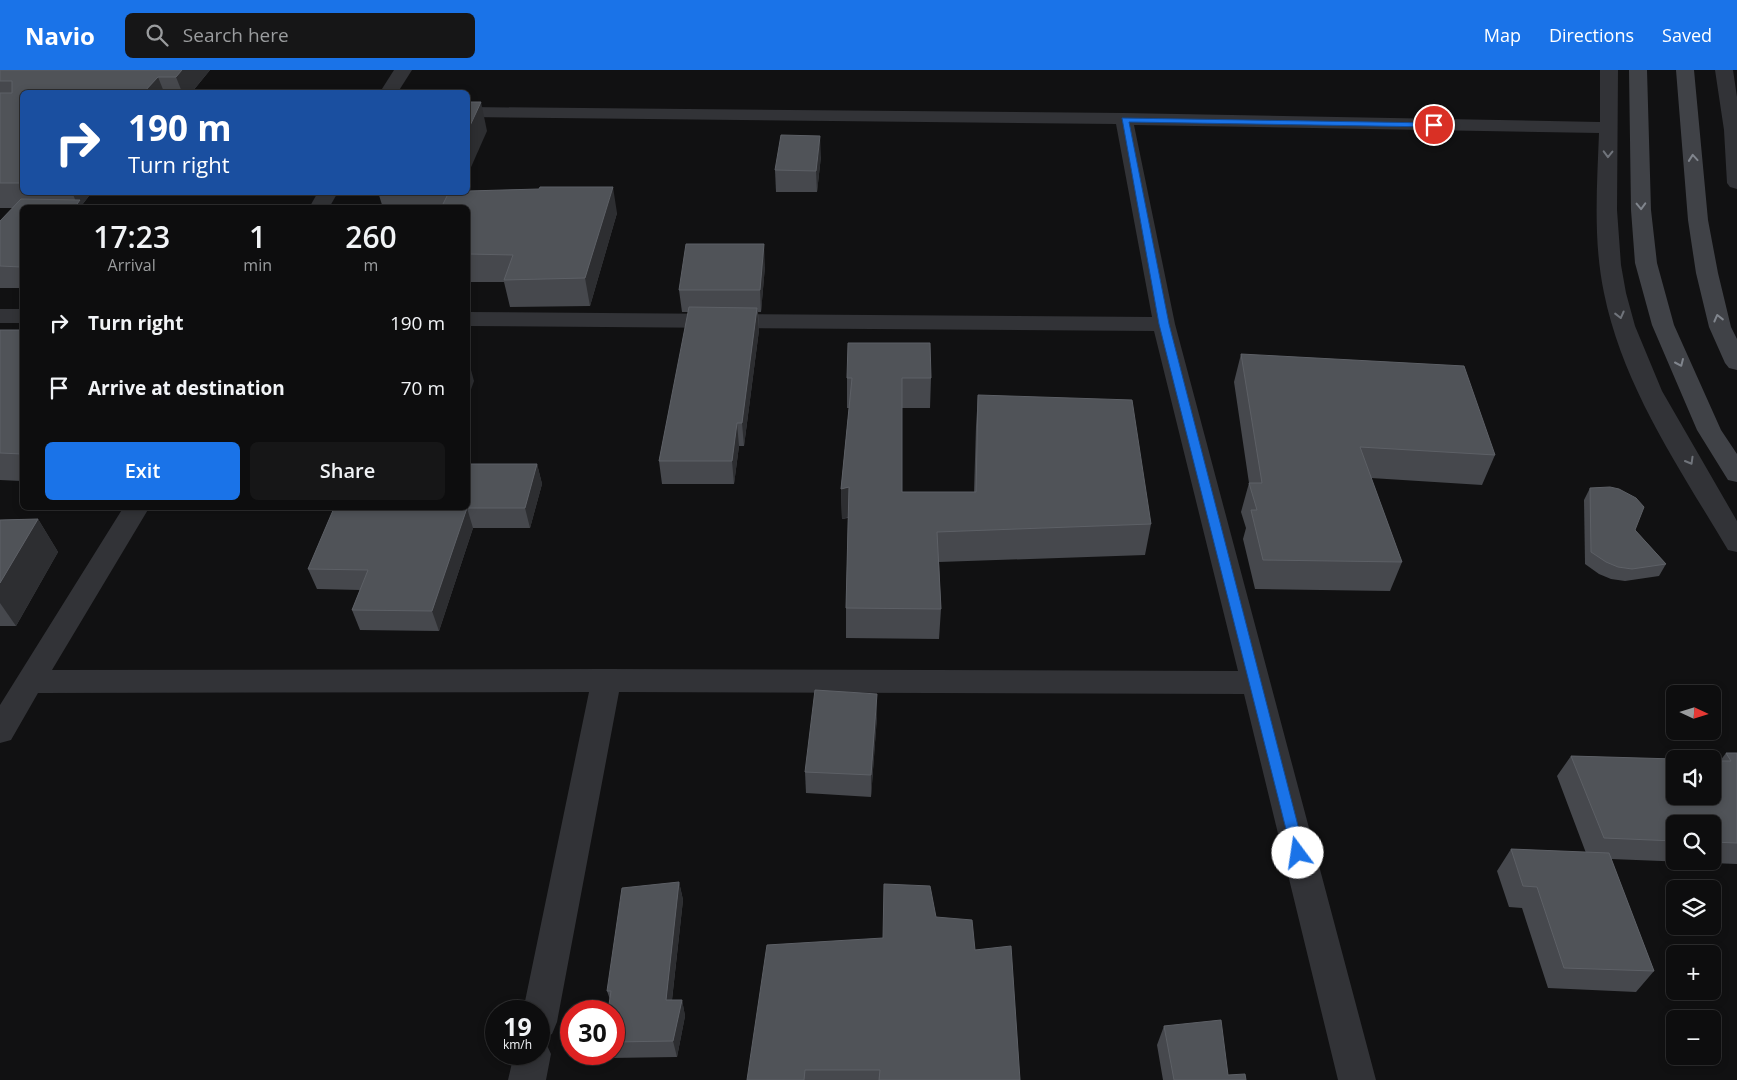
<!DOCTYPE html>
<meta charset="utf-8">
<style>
body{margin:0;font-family:"Open Sans",sans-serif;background:#161617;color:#f1f3f6;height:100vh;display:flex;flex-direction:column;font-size:19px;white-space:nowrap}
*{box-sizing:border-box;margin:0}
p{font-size:16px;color:#9a9c9e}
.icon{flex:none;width:28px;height:28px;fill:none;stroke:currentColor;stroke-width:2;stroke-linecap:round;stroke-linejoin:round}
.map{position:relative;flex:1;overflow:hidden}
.details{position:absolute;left:20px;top:135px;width:450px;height:305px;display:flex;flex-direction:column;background:#0d0d0e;border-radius:8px;box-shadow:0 2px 8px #0003,0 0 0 1px #2d2d2e}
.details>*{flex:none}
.top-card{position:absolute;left:20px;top:20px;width:450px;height:105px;border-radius:8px;box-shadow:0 2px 8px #0003,0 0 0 1px #2d2d2e;background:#1a4fa0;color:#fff;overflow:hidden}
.needle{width:32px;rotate:94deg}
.controls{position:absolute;left:1666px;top:615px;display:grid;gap:10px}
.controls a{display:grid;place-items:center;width:55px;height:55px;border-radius:8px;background:#0d0d0e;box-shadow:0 2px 8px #0003,0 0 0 1px #2d2d2e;font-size:25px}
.speed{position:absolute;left:485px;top:930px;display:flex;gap:10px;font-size:25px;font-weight:700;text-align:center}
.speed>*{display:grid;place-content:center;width:65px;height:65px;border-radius:50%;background:#0d0d0e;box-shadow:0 2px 8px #0003,0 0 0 1px #2d2d2e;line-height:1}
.speed small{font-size:12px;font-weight:400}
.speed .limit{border:8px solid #d22;background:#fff;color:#111}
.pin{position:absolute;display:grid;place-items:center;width:42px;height:42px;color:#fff;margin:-21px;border:2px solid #fff;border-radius:50%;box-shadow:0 1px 5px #0007}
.me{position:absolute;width:55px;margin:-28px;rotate:346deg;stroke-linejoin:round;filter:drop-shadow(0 0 4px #0008)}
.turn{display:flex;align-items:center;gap:18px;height:105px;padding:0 25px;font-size:22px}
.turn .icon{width:65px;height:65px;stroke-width:2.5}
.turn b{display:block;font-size:35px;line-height:42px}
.eta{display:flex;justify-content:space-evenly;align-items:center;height:85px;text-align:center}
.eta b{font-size:30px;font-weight:600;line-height:35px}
.action{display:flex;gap:10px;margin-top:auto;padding:10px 25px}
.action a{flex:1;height:58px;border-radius:8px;background:#1a73e8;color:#fff;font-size:20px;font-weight:600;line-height:58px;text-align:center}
.action a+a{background:#161617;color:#f1f3f6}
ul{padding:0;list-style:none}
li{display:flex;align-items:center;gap:15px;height:65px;padding:0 25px}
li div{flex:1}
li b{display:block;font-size:19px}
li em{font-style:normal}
header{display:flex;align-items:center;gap:30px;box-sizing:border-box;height:70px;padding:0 25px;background:#1a73e8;color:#fff}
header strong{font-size:24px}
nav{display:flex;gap:28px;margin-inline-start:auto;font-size:18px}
.search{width:350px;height:45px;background:#161617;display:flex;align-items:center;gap:12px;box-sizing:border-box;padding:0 18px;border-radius:8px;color:#9a9c9e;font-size:19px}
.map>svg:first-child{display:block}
</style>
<header>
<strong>Navio</strong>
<div class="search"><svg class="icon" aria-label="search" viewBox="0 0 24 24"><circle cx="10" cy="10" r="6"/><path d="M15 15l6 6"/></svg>Search here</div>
<nav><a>Map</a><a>Directions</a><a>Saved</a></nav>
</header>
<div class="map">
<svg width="1737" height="1010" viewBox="0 0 1737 1010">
<rect width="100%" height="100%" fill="#111112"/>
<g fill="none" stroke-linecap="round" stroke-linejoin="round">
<g fill="#323337" fill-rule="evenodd">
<polygon points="394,0 412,0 398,22 380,22"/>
<path d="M 1600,0 L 1618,0 L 1617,140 L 1621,195 L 1626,223 L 1635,256 L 1662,321 L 1737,451 L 1737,482 L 1728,480 C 1680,399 1623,317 1604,223 C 1593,171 1597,116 1599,63 L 1134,55 L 1175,254 L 1376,1010 L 1338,1010 L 1244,624 L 619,622 L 557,952 L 552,964 L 540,969 L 545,971 L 551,984 L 546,1010 L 508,1010 L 514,984 L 539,984 L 539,941 L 523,941 L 589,622 L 38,623 L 11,670 L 0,673 L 0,635 L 123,438 L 149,438 L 52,600 L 606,599 L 1238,601 L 1154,261 L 468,256 L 468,242 L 1152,247 L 1116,54 L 468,47 L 468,37 L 1124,43 L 1600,52 Z"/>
<polygon points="1715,0 1733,0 1737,27 1737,119 1730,117 1727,113 1724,60"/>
<polygon points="318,122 338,122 329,138 309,138"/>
<rect x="0" y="239" width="22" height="14"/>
</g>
<g fill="#404247" fill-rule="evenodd">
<polygon points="1629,0 1647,0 1651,140 1657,193 1674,255 1721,360 1737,384 1737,412 1728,410 1697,360 1652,255 1635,193 1631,140"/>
<polygon points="1676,0 1694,0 1708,150 1718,203 1731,257 1737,269 1737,300 1729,298 1725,293 1709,257 1696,203 1688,150"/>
</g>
</g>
<g fill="#46484d" fill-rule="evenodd">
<polygon points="0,0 210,0 192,22 22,22 22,122 92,122 82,135 22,138 22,218 0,218 0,151 13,138 0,138"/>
<polygon points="821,86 817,122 776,122 775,100"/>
<polygon points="378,122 468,122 617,143 590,236 510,237 504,212 468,212 468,138 383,138"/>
<polygon points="765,196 761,242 758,242 759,260 744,376 739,376 734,414 662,414 659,391 689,242 682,242 679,220"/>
<polygon points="0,260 22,260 22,411 0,410"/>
<polygon points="1241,284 1495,385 1482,415 1371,408 1402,492 1390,521 1255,519 1243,469 1246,458 1241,442 1249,413 1234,312"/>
<polygon points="847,308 931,308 930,338 902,338 902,422 974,422 976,356 978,325 1151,454 1145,485 939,492 941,539 939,569 846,568 846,538 848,448 842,449 841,419 849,338 847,338"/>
<polygon points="537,394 542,414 530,458 473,458 439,561 360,560 352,540 360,520 317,519 308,499"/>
<polygon points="1590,418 1635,460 1666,494 1659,506 1625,511 1611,509 1599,504 1585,494 1584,430"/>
<polygon points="38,449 58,482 16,556 0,556 0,450"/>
<polygon points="877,646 871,727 806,723 805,702"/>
<path d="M 1726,683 L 1737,683 L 1737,794 L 1611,789 L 1654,901 L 1636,922 L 1548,918 L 1522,838 L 1509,837 L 1497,801 L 1511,779 L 1586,783 L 1557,706 L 1571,686 L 1720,691 ZM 1675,754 L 1712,754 L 1712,791 L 1675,791 Z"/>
<polygon points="679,812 683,830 672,930 682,930 685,946 677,987 609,988 608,984 614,984 614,941 607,921"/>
<polygon points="936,847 975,880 1020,1010 747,1010 883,868"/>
<polygon points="1164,956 1228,1005 1246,1010 1163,1010 1157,975"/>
</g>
<g fill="#2d2e31">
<polygon points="182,0 210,0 192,22 182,22 176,7"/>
<polygon points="158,7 164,22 144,22"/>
<polygon points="481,32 487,61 468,104 468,60"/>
<polygon points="820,66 821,86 817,122 816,101"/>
<polygon points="613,117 617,143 590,236 585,208"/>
<polygon points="72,122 92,122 82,135 83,138 74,138 77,134"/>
<polygon points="764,174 765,196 761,242 760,220"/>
<polygon points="757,238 759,260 744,376 742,353"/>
<polygon points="468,289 474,311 468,328"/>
<polygon points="737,353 739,376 734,414 732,391"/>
<polygon points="537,394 542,414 530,458 525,438"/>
<polygon points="849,417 849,447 842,449 841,419"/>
<polygon points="467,438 473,458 439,561 432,541"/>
<polygon points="38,449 58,482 16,556 0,533 0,513"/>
<polygon points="877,624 877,646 871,727 871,705"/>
<polygon points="679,812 683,830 670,947 666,930"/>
<polygon points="682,930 685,946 677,987 673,971"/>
</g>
<g fill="#505358" stroke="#5d6066">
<polygon points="0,0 182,0 176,7 158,7 144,22 22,22 22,113 0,113 0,23 12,23 12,11 0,11"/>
<polygon points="468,32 481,32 468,60"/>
<polygon points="781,65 820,66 816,101 775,100"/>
<polygon points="540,117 613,117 585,208 504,210 513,185 468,184 468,138 441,138 449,122 468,122 468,121 539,119"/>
<polygon points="21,129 80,130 74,138 22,138 22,195 21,197 0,196 0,151"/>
<polygon points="686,174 764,174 760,220 679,220"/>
<polygon points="689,237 757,238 742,353 737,353 732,391 659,391"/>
<polygon points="0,260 22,260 22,384 0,383"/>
<polygon points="848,273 930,273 931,308 902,308 902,422 976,422 978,325 1132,330 1151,454 937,462 941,539 846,538 849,417 841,419 852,308 847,308"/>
<polygon points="1241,284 1464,296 1495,385 1360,377 1402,492 1263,490 1251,440 1257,440 1249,413 1262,413"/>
<polygon points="468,394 537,394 525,438 467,438 432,541 352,540 368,500 308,499 334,438 468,438"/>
<polygon points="1610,417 1619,419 1636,428 1644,437 1635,460 1666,494 1632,499 1618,497 1606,492 1591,482 1590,418"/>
<polygon points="38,449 0,513 0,450"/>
<polygon points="815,620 877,624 871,705 805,702"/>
<polygon points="1726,683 1737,683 1737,773 1712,772 1712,754 1675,754 1675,771 1604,768 1571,686 1675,689 1675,726 1712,726 1712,691 1731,691"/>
<polygon points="1511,779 1609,783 1654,901 1564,898 1537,817 1523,816"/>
<polygon points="679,812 666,930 682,930 673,971 614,972 614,941 608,941 611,921 607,921 622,818"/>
<polygon points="884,814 930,816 936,847 972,850 975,880 1011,876 1020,1010 879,1010 880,1000 805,1000 804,1010 747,1010 767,875 883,868"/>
<polygon points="1221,950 1228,1005 1245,1004 1246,1010 1174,1010 1164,956"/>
</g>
<defs><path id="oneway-chevron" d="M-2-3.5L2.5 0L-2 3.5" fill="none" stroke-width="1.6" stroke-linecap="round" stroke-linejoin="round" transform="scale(1.25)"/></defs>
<g stroke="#70747b">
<use href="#oneway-chevron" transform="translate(1608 84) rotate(91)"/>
<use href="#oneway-chevron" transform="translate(1620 245) rotate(76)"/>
<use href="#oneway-chevron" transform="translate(1690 391) rotate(60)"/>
</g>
<g stroke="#80858d">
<use href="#oneway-chevron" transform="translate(1693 88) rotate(-95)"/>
<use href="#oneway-chevron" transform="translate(1641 136) rotate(88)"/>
<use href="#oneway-chevron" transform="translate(1718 248) rotate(-104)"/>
<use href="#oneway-chevron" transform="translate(1680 293) rotate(66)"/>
</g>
<polygon fill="#1a73e8" stroke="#114b97" points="1122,48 1434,53 1438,55 1434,57 1129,52 1169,254 1305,783 1303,787 1294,787 1292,783 1159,254"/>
</svg>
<div class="controls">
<a><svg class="needle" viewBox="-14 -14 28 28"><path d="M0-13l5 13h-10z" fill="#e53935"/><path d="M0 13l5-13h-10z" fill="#9a9c9e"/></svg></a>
<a><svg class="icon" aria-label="sound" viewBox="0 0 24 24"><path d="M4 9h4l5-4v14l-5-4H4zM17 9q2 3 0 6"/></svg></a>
<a><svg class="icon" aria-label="search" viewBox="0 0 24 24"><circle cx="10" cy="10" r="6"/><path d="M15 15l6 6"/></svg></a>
<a><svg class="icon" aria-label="layers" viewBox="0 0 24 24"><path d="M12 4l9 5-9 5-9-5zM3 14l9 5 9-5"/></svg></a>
<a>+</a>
<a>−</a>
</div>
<div class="speed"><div>19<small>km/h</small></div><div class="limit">30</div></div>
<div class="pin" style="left:1434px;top:55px;background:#d93025"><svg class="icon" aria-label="arrive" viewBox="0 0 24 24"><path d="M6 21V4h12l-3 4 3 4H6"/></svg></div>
<svg class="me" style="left:1298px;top:783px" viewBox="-20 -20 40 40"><circle r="19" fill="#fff"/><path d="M0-13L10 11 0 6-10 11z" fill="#1a73e8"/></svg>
<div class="top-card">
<div class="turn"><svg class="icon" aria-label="right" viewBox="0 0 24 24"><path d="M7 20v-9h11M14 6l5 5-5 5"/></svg><div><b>190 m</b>Turn right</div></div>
</div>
<section class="details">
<div class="eta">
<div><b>17:23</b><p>Arrival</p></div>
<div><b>1</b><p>min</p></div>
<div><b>260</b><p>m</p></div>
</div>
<ul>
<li><svg class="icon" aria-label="right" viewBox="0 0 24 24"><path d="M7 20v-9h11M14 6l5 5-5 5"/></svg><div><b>Turn right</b></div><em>190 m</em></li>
<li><svg class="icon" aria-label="arrive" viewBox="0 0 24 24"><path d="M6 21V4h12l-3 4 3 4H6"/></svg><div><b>Arrive at destination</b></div><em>70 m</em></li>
</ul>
<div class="action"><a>Exit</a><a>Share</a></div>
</section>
</div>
